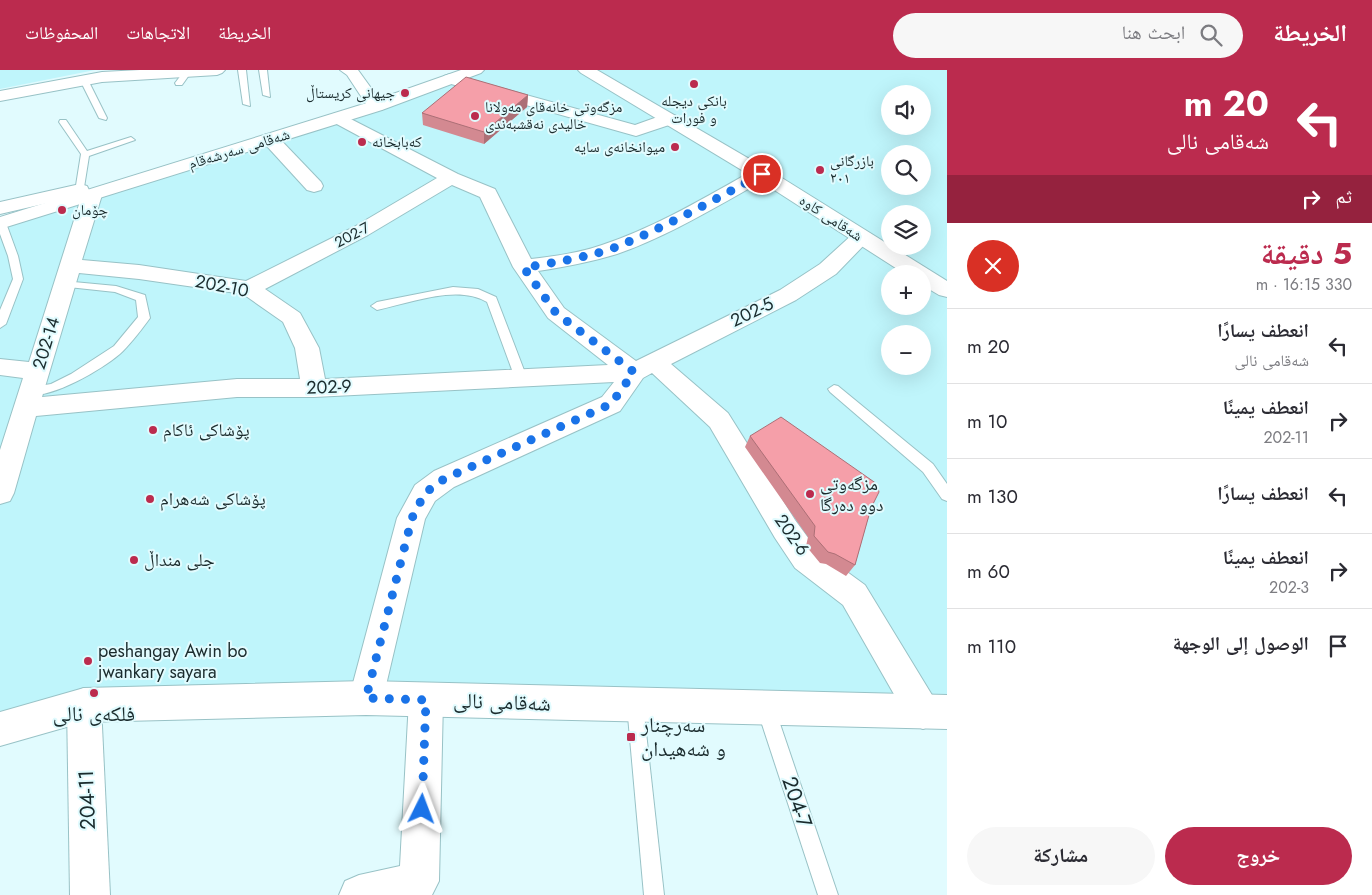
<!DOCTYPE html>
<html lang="ar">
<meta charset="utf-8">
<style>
body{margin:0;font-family:Jost,"Noto Naskh Arabic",sans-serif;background:#f7f7f7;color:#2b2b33;direction:rtl;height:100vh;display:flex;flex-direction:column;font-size:19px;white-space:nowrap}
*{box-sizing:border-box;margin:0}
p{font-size:16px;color:#7c7c81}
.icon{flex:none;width:28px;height:28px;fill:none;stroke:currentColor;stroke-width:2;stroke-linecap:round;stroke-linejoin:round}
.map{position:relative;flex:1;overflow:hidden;direction:ltr}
.side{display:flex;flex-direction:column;background:#fff;width:425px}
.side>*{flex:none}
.guide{background:#bb2b4e;color:#fff;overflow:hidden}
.buttons{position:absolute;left:881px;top:15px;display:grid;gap:10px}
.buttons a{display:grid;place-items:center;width:50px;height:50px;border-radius:50%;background:#fff;box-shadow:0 5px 20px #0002;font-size:25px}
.pin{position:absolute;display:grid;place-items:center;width:42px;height:42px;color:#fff;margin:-21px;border:2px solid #fff;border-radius:50%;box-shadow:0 1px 5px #0007}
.me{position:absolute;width:55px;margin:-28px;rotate:3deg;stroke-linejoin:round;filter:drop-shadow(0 0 4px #0008)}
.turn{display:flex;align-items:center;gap:18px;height:105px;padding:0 20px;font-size:22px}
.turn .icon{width:65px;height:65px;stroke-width:2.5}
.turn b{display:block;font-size:35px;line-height:42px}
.then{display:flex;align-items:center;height:48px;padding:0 20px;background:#0003;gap:10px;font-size:19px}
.round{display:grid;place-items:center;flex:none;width:52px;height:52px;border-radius:26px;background:#f7f7f7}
.headline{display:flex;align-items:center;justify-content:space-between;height:85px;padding:0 20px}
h1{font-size:30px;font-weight:700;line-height:38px;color:#bb2b4e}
.cta{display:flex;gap:10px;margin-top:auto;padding:10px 20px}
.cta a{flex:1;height:58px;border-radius:30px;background:#bb2b4e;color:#fff;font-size:20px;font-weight:700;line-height:58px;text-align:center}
.cta a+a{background:#f7f7f7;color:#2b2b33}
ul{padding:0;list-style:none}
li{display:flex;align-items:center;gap:15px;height:75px;padding:0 20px;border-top:1px solid #e1e1e2}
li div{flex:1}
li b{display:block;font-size:19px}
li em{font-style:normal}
header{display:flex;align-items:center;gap:30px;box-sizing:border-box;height:70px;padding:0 25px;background:#bb2b4e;color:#fff}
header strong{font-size:24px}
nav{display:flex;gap:28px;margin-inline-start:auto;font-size:18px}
.search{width:350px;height:45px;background:#f7f7f7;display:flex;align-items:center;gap:12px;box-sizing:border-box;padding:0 18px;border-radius:28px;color:#7c7c81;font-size:19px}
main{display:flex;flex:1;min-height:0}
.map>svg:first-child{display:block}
</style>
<header>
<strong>الخريطة</strong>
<div class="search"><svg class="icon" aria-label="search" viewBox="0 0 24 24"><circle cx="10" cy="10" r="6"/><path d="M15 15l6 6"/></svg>ابحث هنا</div>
<nav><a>الخريطة</a><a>الاتجاهات</a><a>المحفوظات</a></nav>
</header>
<main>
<section class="side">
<div class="guide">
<div class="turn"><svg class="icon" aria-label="left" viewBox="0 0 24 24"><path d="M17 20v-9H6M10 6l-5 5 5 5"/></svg><div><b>20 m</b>شەقامی نالی</div></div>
<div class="then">ثم<svg class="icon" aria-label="right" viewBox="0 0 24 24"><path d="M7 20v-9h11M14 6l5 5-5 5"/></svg></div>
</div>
<div class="headline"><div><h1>5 دقيقة</h1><p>330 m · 16:15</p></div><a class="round" style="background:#d93025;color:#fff"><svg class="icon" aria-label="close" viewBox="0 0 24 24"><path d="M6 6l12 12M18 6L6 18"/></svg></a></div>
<ul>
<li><svg class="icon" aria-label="left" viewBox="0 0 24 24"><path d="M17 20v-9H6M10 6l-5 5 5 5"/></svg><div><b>انعطف يسارًا</b><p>شەقامی نالی</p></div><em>20 m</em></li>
<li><svg class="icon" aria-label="right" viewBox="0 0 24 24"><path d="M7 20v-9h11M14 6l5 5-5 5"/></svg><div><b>انعطف يمينًا</b><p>202-11</p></div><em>10 m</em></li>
<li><svg class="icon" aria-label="left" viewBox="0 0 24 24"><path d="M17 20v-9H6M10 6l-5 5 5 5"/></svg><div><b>انعطف يسارًا</b></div><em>130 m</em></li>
<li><svg class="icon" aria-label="right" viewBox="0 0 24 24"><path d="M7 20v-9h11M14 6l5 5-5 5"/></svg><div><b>انعطف يمينًا</b><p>202-3</p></div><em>60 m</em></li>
<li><svg class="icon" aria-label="arrive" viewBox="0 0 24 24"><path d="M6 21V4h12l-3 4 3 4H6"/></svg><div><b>الوصول إلى الوجهة</b></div><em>110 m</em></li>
</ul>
<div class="cta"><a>خروج</a><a>مشاركة</a></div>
</section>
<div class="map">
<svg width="947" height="825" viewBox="0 0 947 825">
<rect width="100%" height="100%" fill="#e1fbfe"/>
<g fill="#bff5fb" fill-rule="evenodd">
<polygon points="0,0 95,0 0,19"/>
<path d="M 464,0 L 947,0 L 947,642 L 366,628 L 0,659 L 0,153 L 376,36 ZM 890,24 L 922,24 L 922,56 L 890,56 ZM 890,84 L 922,84 L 922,116 L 890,116 ZM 890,144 L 922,144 L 922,176 L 890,176 ZM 890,204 L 922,204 L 922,236 L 890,236 ZM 890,264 L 922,264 L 922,296 L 890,296 Z"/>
</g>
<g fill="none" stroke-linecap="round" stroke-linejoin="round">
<defs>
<g id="lane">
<polygon points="185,0 192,1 182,15 176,15 175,13"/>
<polygon points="238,0 246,0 250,36 243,34"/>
<polygon points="259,0 267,0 270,27 263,25"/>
<polygon points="81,8 88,10 107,48 106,50 99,48 80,10"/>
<polygon points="60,50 66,50 87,81 131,67 135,70 89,86 82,130 76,130 74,128 81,84 59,52"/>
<polygon points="0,150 6,153 18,186 23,209 6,254 0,258 0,240 13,209 8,186 0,164"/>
<path d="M 63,211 L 116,216 L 145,225 L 150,248 C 142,259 132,272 123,281 C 107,297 49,331 27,324 L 25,321 L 27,318 L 51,314 L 71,304 L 114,276 L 138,247 L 136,230 L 115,222 L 59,216 L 58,214 L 59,212 Z"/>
<path d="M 453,217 L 478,219 L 496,227 L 527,308 L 525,311 L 521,312 L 515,308 L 487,232 C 457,214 410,233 377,240 L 371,236 L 377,232 Z"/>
<polygon points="834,315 838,316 933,394 947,414 947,431 942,429 923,402 830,322 828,319"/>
<polygon points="635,627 641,629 643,635 664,825 644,825 627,635 629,629"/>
<polygon points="766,631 772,633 775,639 838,825 818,825 757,639 760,633"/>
</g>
<g id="street">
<polygon points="140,0 225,0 222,3 217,5 102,12 0,31 0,21 102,2"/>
<polygon points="340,0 358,0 384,36 382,40 370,40 347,5"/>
<polygon points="450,4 635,55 663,45 675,45 677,49 675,53 636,66 444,12 442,9 444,6"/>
<path d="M 339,43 L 458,104 L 495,119 L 531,189 C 555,186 579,183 602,175 C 656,157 706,127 754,100 L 761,98 L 768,100 L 770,104 L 768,108 C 719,135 669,166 617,184 C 591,192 564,197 538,201 L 564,238 L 636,291 L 780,220 L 820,194 L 854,163 L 861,161 L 868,163 L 871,167 L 868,171 L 836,204 L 796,230 L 671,294 L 728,343 L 795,450 L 817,480 L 865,515 L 935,630 L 940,642 L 935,654 L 923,659 L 911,654 L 843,535 L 795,498 L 775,468 L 710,357 L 652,303 L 643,308 L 620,341 L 454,417 L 435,431 L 425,449 L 383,628 L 378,640 L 366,645 L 354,640 L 349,628 L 397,448 L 415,415 L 434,401 L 602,327 L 614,312 L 314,327 L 237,327 L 36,346 L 14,423 L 10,431 L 0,434 L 0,380 L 23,308 L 0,305 L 0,289 L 29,292 L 82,125 L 0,144 L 0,132 L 80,114 L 87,116 L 89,120 L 99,121 L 102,125 L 82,190 L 139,195 L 246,211 L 354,157 L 437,108 L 333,52 L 331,48 L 333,44 ZM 452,115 L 480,127 L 513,197 L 548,248 L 608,295 L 325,309 L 319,278 L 300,243 L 265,219 L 368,165 ZM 79,203 L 139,209 L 243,224 L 283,252 L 295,278 L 300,309 L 237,309 L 42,327 Z"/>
<polygon points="270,64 276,65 321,112 323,116 321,120 314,122 307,120 264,73 261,69 264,65"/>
<polygon points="426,613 438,618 443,630 439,811 432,825 339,825 345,811 359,805 400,796 409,630 414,618"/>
<polygon points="84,618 96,623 101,635 110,825 70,825 67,635 72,623"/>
</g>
<g id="secondary">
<polygon points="461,0 484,0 481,3 382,40 0,159 0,147 370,32"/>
<polygon points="578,0 597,0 782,108 947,211 947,227 939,225 922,215 922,204 905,204 768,116 581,3"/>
<polygon points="366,611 947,625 947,659 366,645 84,652 0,676 0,642 84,618"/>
</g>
</defs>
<use href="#lane" stroke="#98c2c6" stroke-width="2"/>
<use href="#street" stroke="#98c2c6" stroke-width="2"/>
<use href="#secondary" stroke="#98c2c6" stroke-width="2"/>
<use href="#lane" fill="#fff" fill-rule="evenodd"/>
<use href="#street" fill="#fff" fill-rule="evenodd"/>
<use href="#secondary" fill="#fff" fill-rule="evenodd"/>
</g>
<g fill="#d38991">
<polygon points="528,25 527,37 484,74 423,55 422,43"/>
<polygon points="750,366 871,438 855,495 846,506 826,494 820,493 806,476 808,467 745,377"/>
</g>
<polygon fill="#ac6f76" points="528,25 527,37 484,74 484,62"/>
<g fill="#f59fa9" stroke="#ac6f76">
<polygon points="466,7 528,25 484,62 422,43"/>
<polygon points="781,347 877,414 879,422 871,438 855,495 835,484 828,482 814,466 815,456 750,366"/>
</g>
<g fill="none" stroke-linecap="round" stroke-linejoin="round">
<path stroke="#1a73e8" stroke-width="9" stroke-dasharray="0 16.2" d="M 422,739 L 426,630 L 366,628 L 412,448 L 425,423 L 444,409 L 611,334 L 634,302 L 556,243 L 524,198 C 554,192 593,187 621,175 C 669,155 716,129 762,104"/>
</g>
<g fill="#bb2b4e" stroke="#e1fbfe" stroke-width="2">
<circle cx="694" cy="14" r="5"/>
<circle cx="405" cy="23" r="5"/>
<circle cx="475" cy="46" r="5"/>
<circle cx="362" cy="72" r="5"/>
<circle cx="675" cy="77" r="5"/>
<circle cx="820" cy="100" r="5"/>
<circle cx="62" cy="140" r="5"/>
<circle cx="153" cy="360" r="5"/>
<circle cx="810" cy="424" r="5"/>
<circle cx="150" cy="429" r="5"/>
<circle cx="134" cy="490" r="5"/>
<circle cx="88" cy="591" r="5"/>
<circle cx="94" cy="623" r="5"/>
<rect x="626" y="662" width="10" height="10" rx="2.5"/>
</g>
<g text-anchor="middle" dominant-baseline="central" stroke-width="4" stroke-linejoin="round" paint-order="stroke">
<g font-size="15" fill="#1a2b2d" stroke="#e1fbfe" text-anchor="start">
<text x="395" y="23" text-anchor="end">جیهانی کریستاڵ</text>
<text x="694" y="31" text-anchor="middle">بانکی دیجلە<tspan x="694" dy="17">و فورات</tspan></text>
<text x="485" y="37">مزگەوتی خانەقای مەولانا<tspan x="485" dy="17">خالیدی نەقشبەندی</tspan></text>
<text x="372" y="72">کەبابخانە</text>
<text x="665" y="77" text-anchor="end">میوانخانەی سایە</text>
<text x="830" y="91">بازرگانی<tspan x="830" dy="17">٢٠١</tspan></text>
<text x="72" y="140">چۆمان</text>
</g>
<g font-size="15" fill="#1a2b2d" stroke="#e1fbfe">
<text transform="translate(239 79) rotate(-17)">شەقامی سەرشەقام</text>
<text transform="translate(831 148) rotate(33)">شەقامی کاوە</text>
<text transform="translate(352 165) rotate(-28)">202-7</text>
</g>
<g font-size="18" fill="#1a2b2d" stroke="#e1fbfe">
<text transform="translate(222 216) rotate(11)">202-10</text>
<text transform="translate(752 242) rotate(-26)">202-5</text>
<text transform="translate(46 273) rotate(-73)">202-14</text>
<text transform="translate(329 317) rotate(-2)">202-9</text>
<text transform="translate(792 465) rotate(55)">202-6</text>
</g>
<g font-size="18" fill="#1a2b2d" stroke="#e1fbfe" text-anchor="start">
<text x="163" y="360">پۆشاکی ئاکام</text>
<text x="820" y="414">مزگەوتی<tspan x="820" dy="21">دوو دەرگا</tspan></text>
<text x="160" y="429">پۆشاکی شەھرام</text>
<text x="144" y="490">جلی منداڵ</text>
<text x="98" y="581">peshangay Awin bo<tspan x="98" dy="21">jwankary sayara</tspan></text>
</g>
<g font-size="21" fill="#1a2b2d" stroke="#e1fbfe">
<text transform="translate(502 632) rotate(2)">شەقامی نالی</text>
<text transform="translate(87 730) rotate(-92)">204-11</text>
<text transform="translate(797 732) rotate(71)">204-7</text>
</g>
<g font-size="21" fill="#1a2b2d" stroke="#e1fbfe">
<text x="94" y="644">فلکەی نالی</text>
<text x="641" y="655" text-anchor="start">سەرچنار<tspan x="641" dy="24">و شەهیدان</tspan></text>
</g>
</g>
</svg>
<div class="buttons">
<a><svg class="icon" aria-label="sound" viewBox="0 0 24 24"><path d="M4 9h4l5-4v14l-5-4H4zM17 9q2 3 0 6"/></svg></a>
<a><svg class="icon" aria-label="search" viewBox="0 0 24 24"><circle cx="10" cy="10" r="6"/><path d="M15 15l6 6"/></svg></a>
<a><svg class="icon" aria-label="layers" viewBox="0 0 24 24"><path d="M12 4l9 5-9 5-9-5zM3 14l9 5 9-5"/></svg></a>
<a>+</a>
<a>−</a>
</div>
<div class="pin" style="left:762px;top:104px;background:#d93025"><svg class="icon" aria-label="arrive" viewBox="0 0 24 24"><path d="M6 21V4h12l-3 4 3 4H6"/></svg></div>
<svg class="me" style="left:422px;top:739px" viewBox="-20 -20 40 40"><path d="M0-17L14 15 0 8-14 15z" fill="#1a73e8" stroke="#fff" stroke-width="4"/></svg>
</div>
</main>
